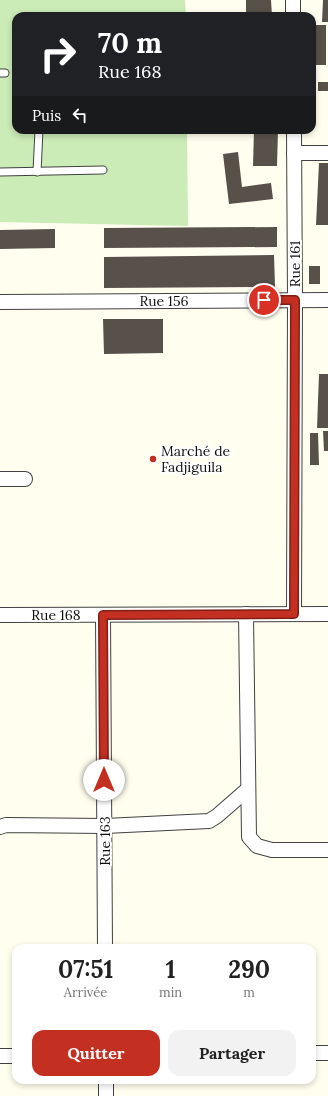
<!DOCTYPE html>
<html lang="fr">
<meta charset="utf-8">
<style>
body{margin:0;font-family:Lora,serif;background:#f2f2f2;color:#222;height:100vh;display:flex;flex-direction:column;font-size:15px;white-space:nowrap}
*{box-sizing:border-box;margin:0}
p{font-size:13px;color:#767676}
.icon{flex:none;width:22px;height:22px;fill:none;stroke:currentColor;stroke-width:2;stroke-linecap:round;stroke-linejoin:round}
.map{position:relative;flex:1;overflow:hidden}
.drawer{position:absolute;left:12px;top:944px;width:304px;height:140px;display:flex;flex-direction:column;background:#fff;border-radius:12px;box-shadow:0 2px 6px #0003}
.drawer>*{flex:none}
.top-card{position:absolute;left:12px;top:12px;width:304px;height:122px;border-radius:12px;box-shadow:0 2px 6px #0003;background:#202124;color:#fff;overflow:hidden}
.pin{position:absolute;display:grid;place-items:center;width:34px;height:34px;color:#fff;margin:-17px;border:2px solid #fff;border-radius:50%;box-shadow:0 1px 4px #0007}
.me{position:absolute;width:44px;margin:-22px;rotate:0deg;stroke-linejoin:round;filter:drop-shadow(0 0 3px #0008)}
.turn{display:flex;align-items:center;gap:14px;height:84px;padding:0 20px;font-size:18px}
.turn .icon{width:52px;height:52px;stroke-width:2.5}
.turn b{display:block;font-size:28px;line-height:34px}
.then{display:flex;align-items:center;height:38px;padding:0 20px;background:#0003;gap:8px;font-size:15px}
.eta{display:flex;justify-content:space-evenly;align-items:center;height:68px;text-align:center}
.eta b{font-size:24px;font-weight:700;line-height:28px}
.cta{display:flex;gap:8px;margin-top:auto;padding:8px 20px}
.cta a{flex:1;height:46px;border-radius:12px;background:#c33021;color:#fff;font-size:16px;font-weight:700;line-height:46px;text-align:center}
.cta a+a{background:#f2f2f2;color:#222}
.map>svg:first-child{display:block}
</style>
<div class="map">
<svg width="328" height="1096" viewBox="0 0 328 1096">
<rect width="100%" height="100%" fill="#fffeef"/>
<polygon fill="#cbebb7" points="0,0 185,0 186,16 16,16 16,130 187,130 188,226 0,222"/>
<g fill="#57514a">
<polygon points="246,0 271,0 272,16 246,16"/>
<polygon points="323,0 328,0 328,22 322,22"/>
<rect x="312" y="25" width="14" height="40"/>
<rect x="318" y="82" width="10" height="9"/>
<polygon points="254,130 278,130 277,166 253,166"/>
<polygon points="238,152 242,187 271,183 273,199 229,204 223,154"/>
<polygon points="319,163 328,163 328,225 316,225"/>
<polygon points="277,227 277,247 104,248 104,228"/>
<polygon points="55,229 55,248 0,249 0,230"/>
<polygon points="274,255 275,287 104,288 104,257"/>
<rect x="309" y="266" width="11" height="18"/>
<polygon points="103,319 163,319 163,353 104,354"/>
<polygon points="319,374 328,374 328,428 317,428"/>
<polygon points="323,431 328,431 328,451 324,451"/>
<polygon points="310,433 318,433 319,465 310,465"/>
</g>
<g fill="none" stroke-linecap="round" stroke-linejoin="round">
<defs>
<g id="lane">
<polyline points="0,73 5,73"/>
<polyline points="0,172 103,170"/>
<polyline points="37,172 39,130"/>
</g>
<g id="street">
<polyline points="293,0 293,16"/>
<polyline points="294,130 295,300 294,614"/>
<polyline points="294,153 328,153"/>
<polyline points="0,302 328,300"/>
<polyline points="0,479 25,479"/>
<polyline points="246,614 249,837 257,846 272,850 328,850"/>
<polyline points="0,615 328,614"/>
<polyline points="103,615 105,948"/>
<polyline points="0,827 6,825 105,826 209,821 217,816 248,789"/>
<polyline points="312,1053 328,1053"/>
<polyline points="0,1056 16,1056"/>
<polyline points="106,1080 106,1096"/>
</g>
</defs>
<use href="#lane" stroke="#414141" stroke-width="9"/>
<use href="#street" stroke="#414141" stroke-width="16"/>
<use href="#lane" stroke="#fff" stroke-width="7"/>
<use href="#street" stroke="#fff" stroke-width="14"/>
</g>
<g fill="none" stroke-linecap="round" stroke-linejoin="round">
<defs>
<polyline id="route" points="104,780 103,615 294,614 295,300 264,300"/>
</defs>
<use href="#route" stroke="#7f1f15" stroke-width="10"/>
<use href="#route" stroke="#c33021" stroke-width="7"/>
</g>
<circle fill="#c33021" stroke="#fff" stroke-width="1.5" cx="153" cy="459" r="4"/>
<g text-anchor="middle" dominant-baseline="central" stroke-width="4" stroke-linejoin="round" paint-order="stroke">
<g font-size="14" fill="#0e0e0e" stroke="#fff">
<text transform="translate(295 264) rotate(-90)">Rue 161</text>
<text x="164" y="301">Rue 156</text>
<text x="56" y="615">Rue 168</text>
<text transform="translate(105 841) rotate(-90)">Rue 163</text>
</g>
<g font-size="14" fill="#0e0e0e" stroke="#fff" text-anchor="start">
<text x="161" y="451">Marché de<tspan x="161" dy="16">Fadjiguila</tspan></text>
</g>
</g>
</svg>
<div class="pin" style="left:264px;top:300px;background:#d93025"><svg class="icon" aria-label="arrive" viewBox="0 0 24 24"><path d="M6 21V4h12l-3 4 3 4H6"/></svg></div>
<svg class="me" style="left:104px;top:780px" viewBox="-20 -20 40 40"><circle r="19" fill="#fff"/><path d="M0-13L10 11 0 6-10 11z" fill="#c33021"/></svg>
<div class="top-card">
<div class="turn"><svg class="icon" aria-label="right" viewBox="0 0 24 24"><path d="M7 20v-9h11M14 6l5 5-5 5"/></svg><div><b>70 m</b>Rue 168</div></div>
<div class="then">Puis<svg class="icon" aria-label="left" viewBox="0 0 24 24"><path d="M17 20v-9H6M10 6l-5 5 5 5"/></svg></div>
</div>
<section class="drawer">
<div class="eta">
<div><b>07:51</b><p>Arrivée</p></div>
<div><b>1</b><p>min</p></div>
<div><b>290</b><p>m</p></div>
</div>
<div class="cta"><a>Quitter</a><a>Partager</a></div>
</section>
</div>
